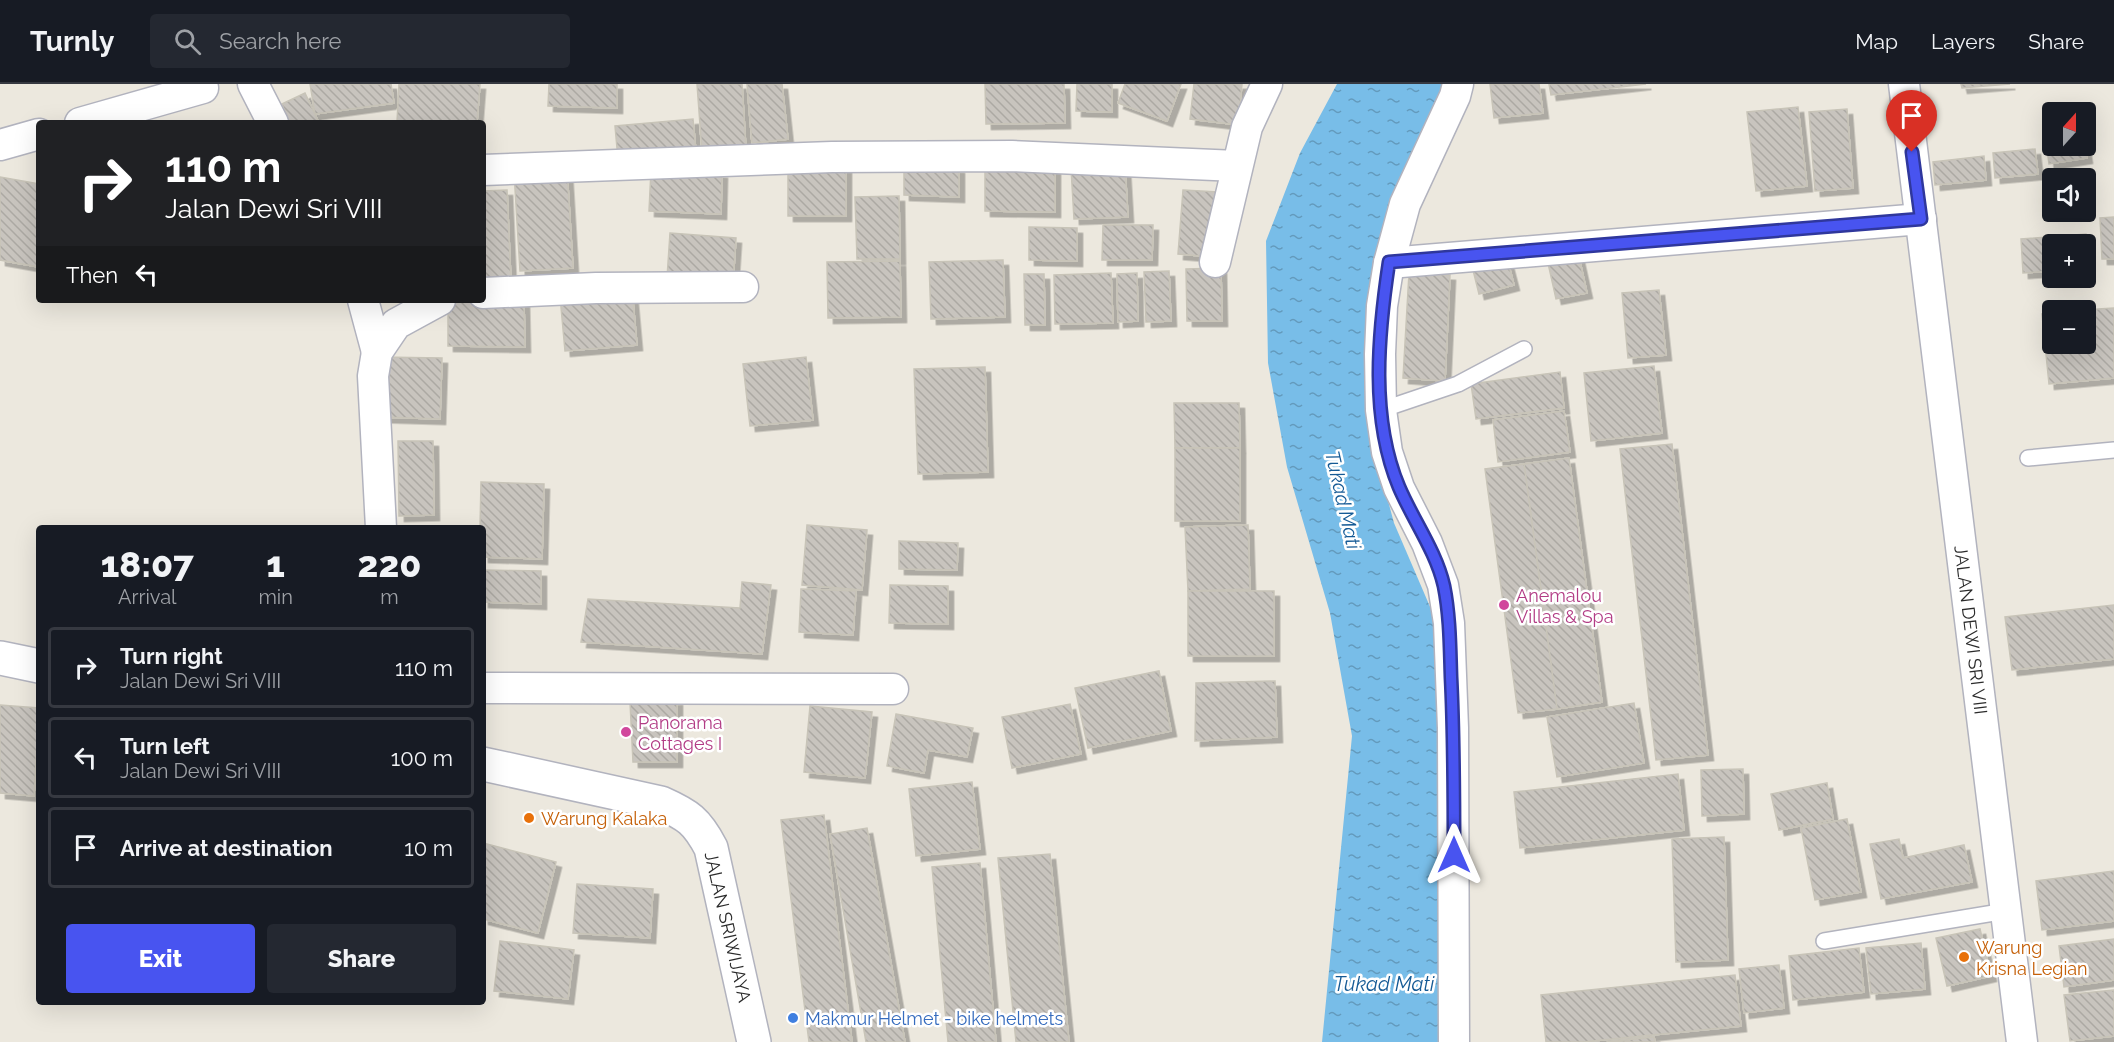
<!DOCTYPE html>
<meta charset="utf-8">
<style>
body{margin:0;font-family:Raleway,sans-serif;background:#242831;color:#f1f3f6;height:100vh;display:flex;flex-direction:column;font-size:22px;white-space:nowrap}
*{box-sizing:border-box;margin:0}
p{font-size:20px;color:#9ea1a6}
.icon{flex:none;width:33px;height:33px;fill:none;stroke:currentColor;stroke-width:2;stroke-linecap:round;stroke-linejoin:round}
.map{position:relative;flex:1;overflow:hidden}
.sheet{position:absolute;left:36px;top:441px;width:450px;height:480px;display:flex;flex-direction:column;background:#171b24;border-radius:6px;box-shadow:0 6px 24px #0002}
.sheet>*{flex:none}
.banner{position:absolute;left:36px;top:36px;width:450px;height:183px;border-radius:6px;box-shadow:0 6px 24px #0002;background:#202124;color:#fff;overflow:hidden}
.needle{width:39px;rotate:21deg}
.buttons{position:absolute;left:2042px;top:18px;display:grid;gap:12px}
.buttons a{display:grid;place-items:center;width:54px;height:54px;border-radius:6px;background:#171b24;box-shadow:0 6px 24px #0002;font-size:30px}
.pin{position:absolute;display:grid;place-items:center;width:51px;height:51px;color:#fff;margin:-62px -26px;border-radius:50% 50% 50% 0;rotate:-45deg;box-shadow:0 0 6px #0007}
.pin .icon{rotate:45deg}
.me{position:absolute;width:66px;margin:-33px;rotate:0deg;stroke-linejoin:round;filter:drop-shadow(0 0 4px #0008)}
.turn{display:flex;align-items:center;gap:21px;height:126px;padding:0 30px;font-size:27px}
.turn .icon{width:78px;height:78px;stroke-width:2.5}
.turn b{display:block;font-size:42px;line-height:51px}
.then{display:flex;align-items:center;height:57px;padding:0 30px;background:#0003;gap:12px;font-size:22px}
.eta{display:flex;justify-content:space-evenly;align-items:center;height:102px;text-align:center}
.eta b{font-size:36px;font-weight:800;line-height:42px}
.action{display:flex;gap:12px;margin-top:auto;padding:12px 30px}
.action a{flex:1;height:69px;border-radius:6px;background:#4854f0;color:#fff;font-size:24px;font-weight:800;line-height:69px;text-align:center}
.action a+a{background:#242831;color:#f1f3f6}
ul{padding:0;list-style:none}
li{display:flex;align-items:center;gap:18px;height:81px;margin:0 12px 9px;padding:0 18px;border:3px solid #363941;border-radius:6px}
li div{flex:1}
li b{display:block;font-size:22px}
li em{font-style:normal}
header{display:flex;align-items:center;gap:36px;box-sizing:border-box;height:84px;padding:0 30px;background:#171b24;border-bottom:2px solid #363941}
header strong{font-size:28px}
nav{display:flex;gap:33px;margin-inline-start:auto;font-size:21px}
.search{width:420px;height:54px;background:#242831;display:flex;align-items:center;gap:15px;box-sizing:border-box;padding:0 21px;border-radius:6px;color:#9ea1a6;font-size:22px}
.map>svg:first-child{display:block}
</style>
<header>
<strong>Turnly</strong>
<div class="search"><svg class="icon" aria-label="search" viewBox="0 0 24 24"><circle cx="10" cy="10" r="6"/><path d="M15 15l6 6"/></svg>Search here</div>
<nav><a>Map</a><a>Layers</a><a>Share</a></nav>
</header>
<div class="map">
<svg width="2114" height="958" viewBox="0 0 2114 958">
<defs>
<pattern id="water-ripples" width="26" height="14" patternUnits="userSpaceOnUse" patternTransform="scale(1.5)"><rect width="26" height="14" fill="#78bde8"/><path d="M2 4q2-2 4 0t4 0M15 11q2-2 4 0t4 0" fill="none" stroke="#639abc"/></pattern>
<pattern id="building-back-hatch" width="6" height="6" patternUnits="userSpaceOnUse" patternTransform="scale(1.5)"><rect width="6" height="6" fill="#c8c4be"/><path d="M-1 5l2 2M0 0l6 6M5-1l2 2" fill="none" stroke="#aca9a3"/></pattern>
<filter id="shadow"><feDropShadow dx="5.5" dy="5.5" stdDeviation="0" flood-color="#0004"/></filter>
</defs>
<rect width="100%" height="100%" fill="#ece8de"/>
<polygon fill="url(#water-ripples)" points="1337,0 1447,0 1431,49 1369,346 1394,439 1437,539 1442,958 1322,958 1352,652 1330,529 1287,383 1268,279 1266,157 1300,69"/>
<g fill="url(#building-back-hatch)" stroke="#c8c4b8" stroke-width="1.5" filter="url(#shadow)">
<polygon points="310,0 391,0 394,19 315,30"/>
<polygon points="399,0 480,0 477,39 397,38"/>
<polygon points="549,0 617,0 617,24 548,22"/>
<polygon points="697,0 742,0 746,65 702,68"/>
<polygon points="747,0 782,0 788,55 752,59"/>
<polygon points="985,0 1064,0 1065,39 986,40"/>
<polygon points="1077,0 1112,0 1112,28 1076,27"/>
<polygon points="1125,0 1181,0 1167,37 1118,19"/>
<polygon points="1194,0 1242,0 1238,41 1190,35"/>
<polygon points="1490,0 1539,0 1543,29 1494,34"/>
<polygon points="1549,0 1646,0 1551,11"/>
<polygon points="1961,0 2010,0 1962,4"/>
<polygon points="305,9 319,39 289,39 282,20"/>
<polygon points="1798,23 1807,102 1756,107 1747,28"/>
<polygon points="1847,25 1853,104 1815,107 1809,28"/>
<polygon points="693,35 696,68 618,75 615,42"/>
<polygon points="2085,61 2087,74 2049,80 2047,65"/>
<polygon points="2035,65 2038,90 1995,94 1993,69"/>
<polygon points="1984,72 1986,96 1935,101 1933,78"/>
<polygon points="788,81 846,82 846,132 788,132"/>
<polygon points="985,82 1055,82 1055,128 985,127"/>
<polygon points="1125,82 1128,133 1074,135 1071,84"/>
<polygon points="904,83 959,84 959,113 904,111"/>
<polygon points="567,85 573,184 520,187 514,88"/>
<polygon points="651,86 722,89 721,130 649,127"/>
<polygon points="0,93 39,100 39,183 0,176"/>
<polygon points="507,106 511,198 483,198 483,107"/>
<polygon points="1183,106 1218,108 1213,173 1178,170"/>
<polygon points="899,112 900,175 857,175 855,113"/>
<polygon points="2114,133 2114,175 2102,175 2100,134"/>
<polygon points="1103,141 1153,141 1152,176 1102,176"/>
<polygon points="1029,143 1077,144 1077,177 1029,176"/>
<polygon points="670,149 736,154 733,199 667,194"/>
<polygon points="2086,150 2088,184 2085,185 2085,160 2052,160 2052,187 2023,189 2021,155"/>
<polygon points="1579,173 1587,209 1556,215 1548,179"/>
<polygon points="1507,174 1514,201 1479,210 1472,182"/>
<polygon points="1003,176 1005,233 931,235 929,178"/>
<polygon points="900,177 901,233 828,234 827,178"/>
<polygon points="1221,184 1222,237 1187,237 1186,185"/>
<polygon points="1169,187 1171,237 1146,238 1144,188"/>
<polygon points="1111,189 1113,239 1055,240 1054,191"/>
<polygon points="1137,189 1138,237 1118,238 1117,190"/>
<polygon points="1409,189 1450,191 1445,297 1403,294"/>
<polygon points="1024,190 1044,190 1045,241 1025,241"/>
<polygon points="632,206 637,261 565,267 560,212"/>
<polygon points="1659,206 1666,271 1628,274 1622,209"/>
<polygon points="448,218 524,218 525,263 448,262"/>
<polygon points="2114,224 2114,294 2049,300 2042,230 2052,229 2052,260 2085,260 2085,226 2082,226"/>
<polygon points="380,273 442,274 440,335 378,333"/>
<polygon points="806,273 813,336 750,342 743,280"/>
<polygon points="1654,282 1662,349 1591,357 1584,289"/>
<polygon points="985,283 988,388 918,390 914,285"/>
<polygon points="1560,288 1564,324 1476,335 1471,300"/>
<polygon points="1174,319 1239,319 1240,364 1175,364"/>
<polygon points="1564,327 1570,368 1498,378 1493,336"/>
<polygon points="398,357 433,357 434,431 399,432"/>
<polygon points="1672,360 1708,671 1656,676 1620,365"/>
<rect x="1175" y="364" width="65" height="73"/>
<polygon points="1569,374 1602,618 1557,625 1524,380"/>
<polygon points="1524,380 1557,625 1518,629 1485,385"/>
<polygon points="481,398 544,400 542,475 483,473 483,444 480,444"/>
<polygon points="807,441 867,446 862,506 802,501"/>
<polygon points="1248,441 1250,505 1188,507 1185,443"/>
<polygon points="899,457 958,459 957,486 899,485"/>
<polygon points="483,486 541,487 541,520 483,518"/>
<polygon points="742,498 771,501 762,570 581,558 588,515 740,524"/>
<polygon points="890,501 948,502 948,540 889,539"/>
<polygon points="801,505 856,507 853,551 799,548"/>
<rect x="1188" y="507" width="86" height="65"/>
<polygon points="2114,521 2114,575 2012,586 2005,533"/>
<polygon points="1159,587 1171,647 1088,664 1075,604"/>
<polygon points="1275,597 1277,653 1195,657 1196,599"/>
<polygon points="677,616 677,678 633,678 630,618"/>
<polygon points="1634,619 1644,679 1557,693 1547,633"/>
<polygon points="1070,620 1081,670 1012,684 1002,633"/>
<polygon points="0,621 39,624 34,712 0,709"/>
<polygon points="810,622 872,628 865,694 804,688"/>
<polygon points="896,630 973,644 967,673 928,666 924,689 887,682"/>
<polygon points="1743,685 1744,730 1702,732 1701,686"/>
<polygon points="1678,690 1684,746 1520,764 1514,708"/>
<polygon points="972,698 980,765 916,772 909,705"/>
<polygon points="1827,699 1833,735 1779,746 1771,710"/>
<polygon points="824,731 852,958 809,958 781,736"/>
<polygon points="1847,735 1861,808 1815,816 1801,744"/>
<polygon points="867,744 905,958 866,958 830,750"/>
<polygon points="1724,753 1728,876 1676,878 1672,755"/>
<polygon points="1899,755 1903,774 1964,761 1972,798 1881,815 1870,760"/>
<polygon points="483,759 556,778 538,849 483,835"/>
<polygon points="1050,770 1069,958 1016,958 998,774"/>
<polygon points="980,779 996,958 948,958 932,783"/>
<polygon points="2114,787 2114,837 2042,846 2036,797"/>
<polygon points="577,800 653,805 650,854 573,849"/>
<polygon points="1980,845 1991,892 1947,902 1936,854"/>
<polygon points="2114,855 2114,896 2064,903 2059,862"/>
<polygon points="500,857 574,866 568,915 494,907"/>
<polygon points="1921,859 1925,905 1871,910 1866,864"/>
<polygon points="1859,864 1864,908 1793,916 1789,872"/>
<polygon points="1779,881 1784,924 1744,929 1739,885"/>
<polygon points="1735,891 1741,942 1583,958 1546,958 1541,911"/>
<polygon points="2114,906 2114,952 2070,957 2064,911"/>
<polygon points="1654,953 1655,958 1607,958"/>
</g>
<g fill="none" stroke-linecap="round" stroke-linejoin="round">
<defs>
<g id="lane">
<polyline points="1381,326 1458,300 1524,265"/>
<polyline points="2028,374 2114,366"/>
<polyline points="1824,857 2006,827"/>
</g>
<g id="street">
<polyline points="253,0 273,39"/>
<polyline points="1904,0 2022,958"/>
<polyline points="80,39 203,4"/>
<polyline points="0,61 39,50"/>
<polyline points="483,86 832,73 1012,72 1237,82"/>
<polyline points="1215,178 1247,43 1267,0"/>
<polyline points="1389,179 1921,135"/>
<polyline points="483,209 596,204 743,203"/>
<polyline points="363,216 377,268"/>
<polyline points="381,444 373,292 377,268 396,240 440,216"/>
<polyline points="483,604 893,605"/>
<polyline points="1454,958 1453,644 1449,539 1443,501 1427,459 1399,404 1387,368 1381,326 1380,270 1382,222 1389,179 1405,120 1455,12 1458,0"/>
</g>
<g id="secondary">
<polyline points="0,574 39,582"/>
<path d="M 483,680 L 661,719 C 688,731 697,737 711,764 L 754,958"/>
</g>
</defs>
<use href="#lane" stroke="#b2b3be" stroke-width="18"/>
<use href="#street" stroke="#b2b3be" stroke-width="33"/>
<use href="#secondary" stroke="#b2b3be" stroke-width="36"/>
<use href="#lane" stroke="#fff" stroke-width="15"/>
<use href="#street" stroke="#fff" stroke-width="30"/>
<use href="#secondary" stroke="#fff" stroke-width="33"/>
</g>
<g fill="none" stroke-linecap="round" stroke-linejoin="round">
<defs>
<path id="route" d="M 1454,771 C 1454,711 1454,652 1451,593 C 1450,563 1450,532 1444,502 C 1436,467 1413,436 1399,403 C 1370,334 1378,251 1389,178 L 1921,135 L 1912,68"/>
</defs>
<use href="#route" stroke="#2f379c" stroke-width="15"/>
<use href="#route" stroke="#4854f0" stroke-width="10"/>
</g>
<g fill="#d1479c" stroke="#fff" stroke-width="2">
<circle cx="1504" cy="521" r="6"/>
<circle cx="626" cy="648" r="6"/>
</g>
<g fill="#e8710a" stroke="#fff" stroke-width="2">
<circle cx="529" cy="734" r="6"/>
<circle cx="1964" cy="873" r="6"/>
</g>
<circle fill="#3f7fe0" stroke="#fff" stroke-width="2" cx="793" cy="934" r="6"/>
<g text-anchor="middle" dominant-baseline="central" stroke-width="5" stroke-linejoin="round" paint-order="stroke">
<g font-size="18" fill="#b23c85" stroke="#fff" text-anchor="start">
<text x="1516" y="511">Anemalou<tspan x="1516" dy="21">Villas &amp; Spa</tspan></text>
<text x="638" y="638">Panorama<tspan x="638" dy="21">Cottages I</tspan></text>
</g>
<g font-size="18" fill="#2b2b2b" stroke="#fff">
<text transform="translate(1971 546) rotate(83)">JALAN DEWI SRI VIII</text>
<text transform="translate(728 843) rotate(77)">JALAN SRIWIJAYA</text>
</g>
<g font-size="18" fill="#c56008" stroke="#fff" text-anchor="start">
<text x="541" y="734">Warung Kalaka</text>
<text x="1976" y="863">Warung<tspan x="1976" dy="21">Krisna Legian</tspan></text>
</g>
<g font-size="18" fill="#366cbe" stroke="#fff" text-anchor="start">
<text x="805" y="934">Makmur Helmet - bike helmets</text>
</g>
<g font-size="20" font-style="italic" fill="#155a95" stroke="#fff">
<text transform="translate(1343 416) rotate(77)">Tukad Mati</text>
<text x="1384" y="900">Tukad Mati</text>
</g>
</g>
</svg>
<div class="buttons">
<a><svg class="needle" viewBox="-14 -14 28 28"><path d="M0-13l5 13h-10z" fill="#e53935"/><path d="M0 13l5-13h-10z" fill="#9ea1a6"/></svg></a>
<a><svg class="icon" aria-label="sound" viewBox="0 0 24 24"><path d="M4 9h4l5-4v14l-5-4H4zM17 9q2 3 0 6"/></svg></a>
<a>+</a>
<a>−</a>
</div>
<div class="pin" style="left:1912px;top:68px;background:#d93025"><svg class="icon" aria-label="arrive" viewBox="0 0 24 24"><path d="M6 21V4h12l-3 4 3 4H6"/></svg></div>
<svg class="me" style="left:1454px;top:771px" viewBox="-20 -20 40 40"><path d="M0-17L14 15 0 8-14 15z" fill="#4854f0" stroke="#fff" stroke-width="4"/></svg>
<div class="banner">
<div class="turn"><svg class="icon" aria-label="right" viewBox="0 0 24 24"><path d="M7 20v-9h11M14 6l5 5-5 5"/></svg><div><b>110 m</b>Jalan Dewi Sri VIII</div></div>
<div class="then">Then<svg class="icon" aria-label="left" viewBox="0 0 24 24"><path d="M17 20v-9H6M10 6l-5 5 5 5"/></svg></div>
</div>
<section class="sheet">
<div class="eta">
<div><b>18:07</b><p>Arrival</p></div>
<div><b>1</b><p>min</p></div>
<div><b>220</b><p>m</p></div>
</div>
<ul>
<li><svg class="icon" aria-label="right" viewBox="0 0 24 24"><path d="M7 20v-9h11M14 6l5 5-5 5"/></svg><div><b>Turn right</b><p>Jalan Dewi Sri VIII</p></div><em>110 m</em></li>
<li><svg class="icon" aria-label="left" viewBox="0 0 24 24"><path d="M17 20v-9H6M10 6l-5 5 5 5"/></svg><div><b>Turn left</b><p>Jalan Dewi Sri VIII</p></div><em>100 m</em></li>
<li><svg class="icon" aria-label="arrive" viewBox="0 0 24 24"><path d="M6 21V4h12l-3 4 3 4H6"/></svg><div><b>Arrive at destination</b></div><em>10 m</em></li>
</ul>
<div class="action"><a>Exit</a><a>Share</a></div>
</section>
</div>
